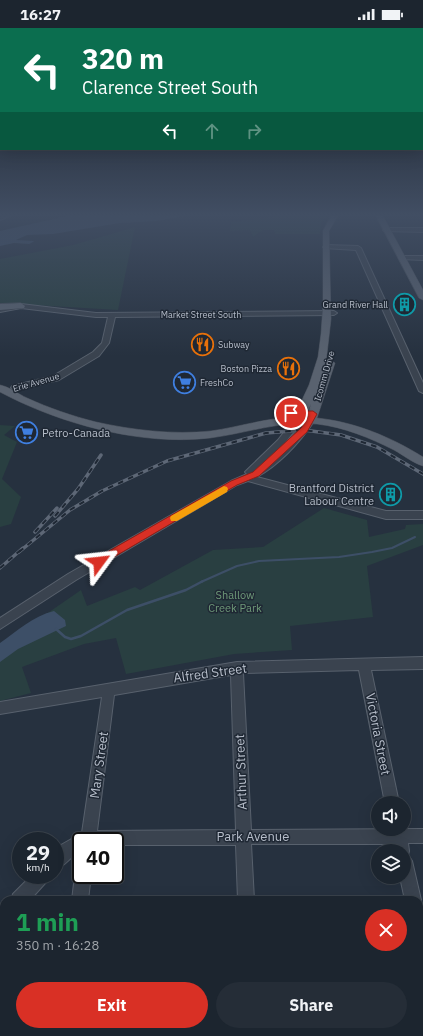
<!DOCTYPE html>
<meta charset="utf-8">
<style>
body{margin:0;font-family:"IBM Plex Sans",sans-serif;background:#252d37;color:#f1f3f6;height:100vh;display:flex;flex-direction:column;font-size:15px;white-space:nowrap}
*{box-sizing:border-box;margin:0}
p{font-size:13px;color:#a0a5aa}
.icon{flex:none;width:22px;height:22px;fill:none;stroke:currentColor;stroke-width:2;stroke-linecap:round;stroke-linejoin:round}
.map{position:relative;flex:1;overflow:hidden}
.drawer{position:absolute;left:0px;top:868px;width:423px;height:140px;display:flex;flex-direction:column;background:#1c252f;border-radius:12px 12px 0 0;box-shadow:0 4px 16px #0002,0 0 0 1px #3a424b}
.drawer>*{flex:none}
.top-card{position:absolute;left:0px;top:0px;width:423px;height:122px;box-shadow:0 4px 16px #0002,0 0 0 1px #3a424b;background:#0b6e4f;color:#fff;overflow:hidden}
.buttons{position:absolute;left:371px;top:768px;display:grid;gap:8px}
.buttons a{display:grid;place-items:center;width:40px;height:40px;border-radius:50%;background:#1c252f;box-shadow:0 4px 16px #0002,0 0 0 1px #3a424b;font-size:20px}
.speed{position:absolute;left:12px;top:804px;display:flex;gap:8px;font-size:20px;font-weight:700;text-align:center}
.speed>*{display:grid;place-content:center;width:52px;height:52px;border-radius:50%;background:#1c252f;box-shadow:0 4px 16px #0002,0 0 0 1px #3a424b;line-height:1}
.speed small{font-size:10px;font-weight:400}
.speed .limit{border:2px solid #111;border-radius:6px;background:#fff;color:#111}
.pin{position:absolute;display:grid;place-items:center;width:34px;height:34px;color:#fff;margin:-17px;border:2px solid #fff;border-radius:50%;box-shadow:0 1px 4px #0007}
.me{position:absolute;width:44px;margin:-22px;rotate:60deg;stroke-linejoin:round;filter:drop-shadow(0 0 3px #0008)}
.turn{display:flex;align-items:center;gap:14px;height:84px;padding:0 16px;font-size:18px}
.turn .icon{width:52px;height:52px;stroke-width:2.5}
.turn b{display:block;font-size:28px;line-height:34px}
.lanes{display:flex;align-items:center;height:38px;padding:0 16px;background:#0003;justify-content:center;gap:20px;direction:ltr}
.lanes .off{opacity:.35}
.round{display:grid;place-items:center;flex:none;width:42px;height:42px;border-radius:21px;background:#252d37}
.head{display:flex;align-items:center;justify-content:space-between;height:68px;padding:0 16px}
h1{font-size:24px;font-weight:800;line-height:30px;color:#1e9e55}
.action{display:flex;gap:8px;margin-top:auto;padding:8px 16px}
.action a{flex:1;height:46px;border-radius:24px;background:#d93025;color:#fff;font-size:16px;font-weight:800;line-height:46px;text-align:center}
.action a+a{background:#252d37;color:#f1f3f6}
.status{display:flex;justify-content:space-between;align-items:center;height:28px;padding:0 20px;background:#1c252f;direction:ltr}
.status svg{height:11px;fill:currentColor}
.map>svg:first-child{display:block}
</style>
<div class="status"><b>16:27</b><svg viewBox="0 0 49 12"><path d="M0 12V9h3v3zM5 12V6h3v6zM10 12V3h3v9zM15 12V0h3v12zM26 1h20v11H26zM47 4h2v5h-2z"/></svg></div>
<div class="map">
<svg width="423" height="1008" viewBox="0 0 423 1008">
<rect width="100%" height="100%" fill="#26313f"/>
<g fill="#293f41">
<polygon points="296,186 329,186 321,196 320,206 275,206 274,202 263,202 253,209 250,202 230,203 231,194"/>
<polygon points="135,199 118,282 0,275 0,231 73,217"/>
<polygon points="0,397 15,398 4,407 17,414 2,451 21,469 11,496 0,499"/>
<polygon points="324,480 367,492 369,509 405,501 406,497 423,496 423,517 367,538 373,589 290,598 292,622 234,626 126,646 116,610 84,616 22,639 31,665 0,673 0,618 81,562 87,578 135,559 140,562 213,522 263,519"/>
</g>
<g fill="#3d4f67">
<polygon points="76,186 195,186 157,193 120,195 53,206 27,207 16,212 34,213 33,214 29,216 14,215 0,218 0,203"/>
<path d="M 54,583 L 65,592 L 66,598 L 18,621 L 0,634 L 0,615 C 17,603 33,588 54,583 Z"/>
</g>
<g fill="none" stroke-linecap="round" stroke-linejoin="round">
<polyline stroke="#3d4f67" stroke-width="2" points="201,554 237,538 259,533 339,529 372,524 392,520 415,509"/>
<polyline stroke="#3d4f67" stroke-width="2.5" points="56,601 65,609 71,611 81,608 127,582 186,562 203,553"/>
<defs>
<g id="minor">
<polygon points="6,186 14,186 0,192 0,188"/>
<polygon points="386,200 423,200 423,204 384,203 383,202"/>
<polygon points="326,217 358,218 361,220 423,355 423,365 419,363 356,222 324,220 323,219"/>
<polygon points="401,228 423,228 423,232 399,231 399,229"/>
<polygon points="21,276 96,285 334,283 337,285 334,287 115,289 109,315 99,328 59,352 15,362 11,360 12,358 53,348 93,324 102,315 108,289 96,289 21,280 0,284 0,280"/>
<path d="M 298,389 L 301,390 L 302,392 L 301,394 L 284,416 L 264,435 L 290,411 L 308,390 L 314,390 L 315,392 C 300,414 280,436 257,449 L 386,483 L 423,483 L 423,491 L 386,491 L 248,453 L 237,457 L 76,552 L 0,601 L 0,590 L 68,546 L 231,453 L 247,446 L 245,444 L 247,442 L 278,412 L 295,390 Z"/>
<path d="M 423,629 L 423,641 L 371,642 L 399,775 L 385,775 L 359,642 L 243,645 L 251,802 L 423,801 L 423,815 L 408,815 L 409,823 L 408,827 L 412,833 L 421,872 L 419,877 L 419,872 L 405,872 L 400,849 L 404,849 L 404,823 L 395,823 L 393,816 L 251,816 L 254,872 L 238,872 L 236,817 L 115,817 L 115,813 L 81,813 L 81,822 C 71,828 65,838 55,842 L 55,823 L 61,817 L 82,805 L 102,669 L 0,686 L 0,674 L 237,634 ZM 231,647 L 236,802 L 97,803 L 114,667 Z"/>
<polygon points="81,840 81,847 91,847 88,872 72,872 75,847 78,842"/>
<polygon points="32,847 51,847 48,852 30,872 11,872 13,866"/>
<polygon points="4,880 4,898 0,900 0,882"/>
<polygon points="419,894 423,896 423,928 419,927"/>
<rect x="53" y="1004" width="18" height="4"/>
<rect x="241" y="1004" width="18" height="4"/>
</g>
<g id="major">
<path d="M 332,186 L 339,186 L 329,203 L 331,291 L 326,334 L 330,332 L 335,335 L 317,390 C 355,394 391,409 423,429 L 423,438 C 413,435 403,427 394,422 C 370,410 344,399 317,396 C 277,393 248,405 210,410 C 141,418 60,396 0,364 L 0,357 C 10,359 18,366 27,370 C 49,380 72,388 96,394 C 132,402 173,407 211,403 C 239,399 266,390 294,389 L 309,357 L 318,329 L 321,306 L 323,277 L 323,203 ZM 311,376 L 307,389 L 305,389 Z"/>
<polygon points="375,186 382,186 423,262 423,272 419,270"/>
<polygon points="21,275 25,278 24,280 0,282 0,276"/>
</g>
</defs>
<use href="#minor" stroke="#58616d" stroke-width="2"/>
<use href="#major" stroke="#444c58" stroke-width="1"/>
<use href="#minor" fill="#3a434f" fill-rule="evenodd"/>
<use href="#major" fill="#59626f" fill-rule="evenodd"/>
<defs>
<g id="rail">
<polyline points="55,488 78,461 101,427"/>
<polyline points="35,504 57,480"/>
<polyline points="19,524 70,482 102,463 167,433 266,405 304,402 341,407 377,419 423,446"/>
<polyline points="0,540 23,520"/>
</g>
</defs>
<use href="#rail" stroke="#5d6776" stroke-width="3.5"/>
<use href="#rail" stroke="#1f2834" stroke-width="2" stroke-dasharray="5.5" stroke-linecap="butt"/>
</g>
<linearGradient id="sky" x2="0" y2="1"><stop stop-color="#151b23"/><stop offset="0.57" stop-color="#414e63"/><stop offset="1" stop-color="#414e63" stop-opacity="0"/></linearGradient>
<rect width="423" height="328" fill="url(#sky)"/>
<polygon fill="#d93025" stroke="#8d1f18" points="291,383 313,383 317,386 307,404 259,448 237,457 102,536 95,536 94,534 95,531 231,453 253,444 301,400 308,388 289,387 289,384"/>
<polygon fill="#f59e0b" points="224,458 227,459 228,461 227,464 177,493 171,493 170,490 171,488"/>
<defs>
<symbol id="building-ring" viewBox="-11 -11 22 22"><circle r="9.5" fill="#1f2834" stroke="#0f9aa8" stroke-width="1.5"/><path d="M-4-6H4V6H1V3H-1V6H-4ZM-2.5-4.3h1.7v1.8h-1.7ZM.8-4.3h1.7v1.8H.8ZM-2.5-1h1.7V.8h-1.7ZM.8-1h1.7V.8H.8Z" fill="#0f9aa8"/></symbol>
<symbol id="restaurant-ring" viewBox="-11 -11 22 22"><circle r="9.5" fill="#1f2834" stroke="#e8710a" stroke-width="1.5"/><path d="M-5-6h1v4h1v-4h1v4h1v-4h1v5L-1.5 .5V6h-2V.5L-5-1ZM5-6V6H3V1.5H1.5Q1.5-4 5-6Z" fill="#e8710a"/></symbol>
<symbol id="supermarket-ring" viewBox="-11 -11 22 22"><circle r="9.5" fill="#1f2834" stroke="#3f7fe0" stroke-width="1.5"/><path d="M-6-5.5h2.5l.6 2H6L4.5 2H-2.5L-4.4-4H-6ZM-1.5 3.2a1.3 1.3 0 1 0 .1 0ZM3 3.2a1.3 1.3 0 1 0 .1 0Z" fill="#3f7fe0"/></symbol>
</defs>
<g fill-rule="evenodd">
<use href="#building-ring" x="392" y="264" width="25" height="25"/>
<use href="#restaurant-ring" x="190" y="304" width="25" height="25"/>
<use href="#restaurant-ring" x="276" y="328" width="25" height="25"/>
<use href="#supermarket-ring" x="172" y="342" width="25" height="25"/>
<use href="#supermarket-ring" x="14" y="392" width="25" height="25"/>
<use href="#building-ring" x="378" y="454" width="25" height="25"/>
</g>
<g text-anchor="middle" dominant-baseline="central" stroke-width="3" stroke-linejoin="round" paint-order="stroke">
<g font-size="9" fill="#b7beca" stroke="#1f2834" text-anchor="end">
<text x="388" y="276">Grand River Hall</text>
<text x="218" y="316" text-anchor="start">Subway</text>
<text x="272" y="340">Boston Pizza</text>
<text x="200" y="354" text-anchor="start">FreshCo</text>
</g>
<g font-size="9" fill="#b7beca" stroke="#1f2834">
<text x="201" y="286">Market Street South</text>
<text transform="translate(324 348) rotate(-74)">Icomm Drive</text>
<text transform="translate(36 354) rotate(-16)">Erie Avenue</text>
</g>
<g font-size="11" fill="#b7beca" stroke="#1f2834" text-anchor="start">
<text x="42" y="405">Petro-Canada</text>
<text x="374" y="460" text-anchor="end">Brantford District<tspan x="374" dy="13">Labour Centre</tspan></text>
</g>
<g font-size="11" fill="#6f9a79" stroke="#1f2834">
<text x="235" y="567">Shallow<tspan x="235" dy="13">Creek Park</tspan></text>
</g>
<g font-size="13" fill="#b7beca" stroke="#1f2834">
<text transform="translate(210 645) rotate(-8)">Alfred Street</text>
<text transform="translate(378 706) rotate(79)">Victoria Street</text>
<text transform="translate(99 737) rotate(-82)">Mary Street</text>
<text transform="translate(241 744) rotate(-92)">Arthur Street</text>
<text x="253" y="808">Park Avenue</text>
</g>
</g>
</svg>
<div class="buttons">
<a><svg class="icon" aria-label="sound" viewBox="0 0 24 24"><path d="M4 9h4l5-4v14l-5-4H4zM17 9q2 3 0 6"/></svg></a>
<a><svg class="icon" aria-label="layers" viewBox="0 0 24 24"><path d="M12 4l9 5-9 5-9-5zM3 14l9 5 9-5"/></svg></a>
</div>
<div class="speed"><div>29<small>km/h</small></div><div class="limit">40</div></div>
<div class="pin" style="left:291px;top:385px;background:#d93025"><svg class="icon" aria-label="arrive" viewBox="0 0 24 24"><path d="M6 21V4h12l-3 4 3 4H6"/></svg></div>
<svg class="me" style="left:99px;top:534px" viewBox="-20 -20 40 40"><path d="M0-17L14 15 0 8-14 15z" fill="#d93025" stroke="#fff" stroke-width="4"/></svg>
<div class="top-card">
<div class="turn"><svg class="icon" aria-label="left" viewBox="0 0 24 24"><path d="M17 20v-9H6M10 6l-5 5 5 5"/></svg><div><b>320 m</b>Clarence Street South</div></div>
<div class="lanes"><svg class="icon" aria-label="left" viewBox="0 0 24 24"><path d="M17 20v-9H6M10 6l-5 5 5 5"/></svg><svg class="icon off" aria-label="ahead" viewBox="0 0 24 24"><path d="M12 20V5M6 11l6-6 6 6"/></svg><svg class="icon off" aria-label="right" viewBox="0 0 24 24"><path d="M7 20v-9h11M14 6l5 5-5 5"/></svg></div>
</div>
<section class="drawer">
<div class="head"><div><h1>1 min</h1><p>350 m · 16:28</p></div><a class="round" style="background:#d93025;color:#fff"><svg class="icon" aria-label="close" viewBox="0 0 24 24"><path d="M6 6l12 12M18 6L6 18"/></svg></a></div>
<div class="action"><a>Exit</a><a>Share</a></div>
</section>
</div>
